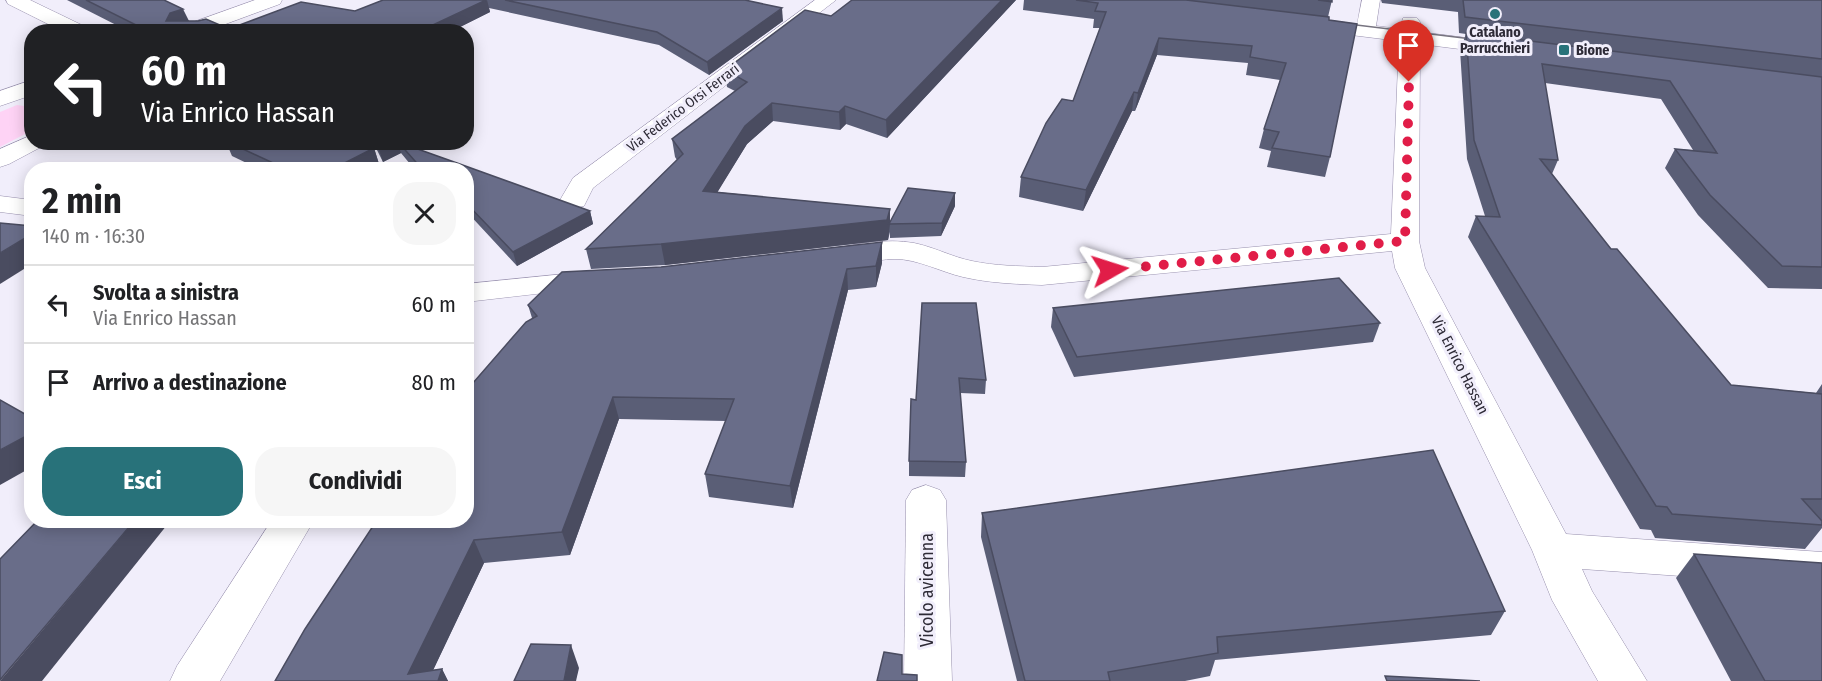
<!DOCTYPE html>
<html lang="it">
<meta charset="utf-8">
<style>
body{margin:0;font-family:"Fira Sans Condensed",sans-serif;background:#f6f6f6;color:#202124;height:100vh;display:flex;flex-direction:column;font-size:22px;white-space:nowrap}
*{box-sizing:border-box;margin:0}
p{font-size:20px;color:#757577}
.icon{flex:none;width:33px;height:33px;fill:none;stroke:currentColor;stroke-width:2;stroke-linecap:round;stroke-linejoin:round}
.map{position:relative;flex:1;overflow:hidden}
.sheet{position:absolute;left:24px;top:162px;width:450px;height:366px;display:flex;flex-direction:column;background:#fff;border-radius:24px;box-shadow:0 3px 15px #0003}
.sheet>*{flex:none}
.guide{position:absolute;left:24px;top:24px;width:450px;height:126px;border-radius:24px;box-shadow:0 3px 15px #0003;background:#202124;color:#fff;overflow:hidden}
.pin{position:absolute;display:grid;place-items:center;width:51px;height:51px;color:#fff;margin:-62px -26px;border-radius:50% 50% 50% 0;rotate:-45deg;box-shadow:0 0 6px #0007}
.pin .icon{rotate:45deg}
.me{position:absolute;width:66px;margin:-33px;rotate:84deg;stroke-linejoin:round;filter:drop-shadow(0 0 4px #0008)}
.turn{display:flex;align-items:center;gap:21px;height:126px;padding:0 18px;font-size:27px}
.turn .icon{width:78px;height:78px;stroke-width:2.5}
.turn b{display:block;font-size:42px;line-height:51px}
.round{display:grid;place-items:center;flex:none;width:63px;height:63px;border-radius:24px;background:#f6f6f6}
.overview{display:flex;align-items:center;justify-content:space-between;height:102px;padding:0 18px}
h1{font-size:36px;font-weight:700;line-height:45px}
.primary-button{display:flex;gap:12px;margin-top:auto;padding:12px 18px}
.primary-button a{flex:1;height:69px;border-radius:24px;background:#28727a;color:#fff;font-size:24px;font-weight:700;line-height:69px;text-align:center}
.primary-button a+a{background:#f6f6f6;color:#202124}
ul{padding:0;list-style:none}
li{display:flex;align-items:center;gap:18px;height:78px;padding:0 18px;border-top:2px solid #e0e0e0}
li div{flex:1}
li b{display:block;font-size:22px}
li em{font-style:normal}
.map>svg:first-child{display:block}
</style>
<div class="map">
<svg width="1822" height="681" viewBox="0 0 1822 681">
<rect width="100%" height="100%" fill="#f1eefb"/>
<polygon fill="#fed3f5" points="17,105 31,107 31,131 0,147 0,112"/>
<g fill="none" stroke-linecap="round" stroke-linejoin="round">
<defs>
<g id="street">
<polygon points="6,0 30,0 88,28 91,32 64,32 8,4"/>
<polygon points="255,0 282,0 280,4 204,32 174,32 177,28"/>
<polygon points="815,0 836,0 593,188 584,206 574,208 564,206 560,200 573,178"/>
<path d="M 1362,0 L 1380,0 L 1376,26 L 1400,29 L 1403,18 L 1417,18 L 1420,22 L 1420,32 L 1507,43 L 1514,45 L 1517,49 L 1514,53 L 1507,55 L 1420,44 L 1419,241 L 1425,268 L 1566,534 L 1822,552 L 1822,586 L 1582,569 L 1592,591 L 1647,681 L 1598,681 L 1552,600 L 1532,550 L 1395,268 L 1392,251 L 1042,285 C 1015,284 989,283 963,277 C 941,272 918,259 895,259 C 872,259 848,269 826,263 L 821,257 L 826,251 C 852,244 887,238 914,243 C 934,247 952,257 972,261 C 995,266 1019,266 1042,267 L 1391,234 L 1399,41 L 1311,30 L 1304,28 L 1301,24 L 1304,20 L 1311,18 L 1357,24 Z"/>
<polygon points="32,80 32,95 0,106 0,91"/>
<polygon points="32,135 32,142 44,142 41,147 9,164 0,167 0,149"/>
<polygon points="0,196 32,200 32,216 0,212"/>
<polygon points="594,271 605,274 609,280 605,286 466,302 466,284"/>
<polygon points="926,485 940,490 946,500 952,681 904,681 906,500 912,490"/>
<polygon points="272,520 314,520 220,681 170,681 177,666"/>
</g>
</defs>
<use href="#street" stroke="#978fad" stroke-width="1"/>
<use href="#street" fill="#fff" fill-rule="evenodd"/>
<polyline stroke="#777480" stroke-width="1.5" points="1340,23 1480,40"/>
</g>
<g fill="#5a5e76">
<polygon points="67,0 164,0 189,21 229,29 355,11 383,0 745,0 783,21 709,75 659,45 489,8 490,12 450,32 130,32"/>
<polygon points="1016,0 887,138 846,124 840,130 773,121 747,144 717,192 890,209 890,223 955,206 941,236 890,238 890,232 888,240 665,265 591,269 586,249 677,160 675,157 672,139 735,91 727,87 725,70 831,16"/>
<polygon points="1024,0 1332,0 1328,17 1330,157 1325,177 1267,167 1271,151 1259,148 1264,129 1280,80 1246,75 1248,63 1157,55 1135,111 1132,111 1083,211 1019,197 1021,177 1073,101 1100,28 1093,28 1094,19 1023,10"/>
<polygon points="1381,0 1822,0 1822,289 1768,288 1698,215 1665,168 1675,149 1693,150 1661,99 1545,83 1558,160 1552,174 1611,249 1731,385 1816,393 1822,384 1822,528 1805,549 1655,538 1651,530 1640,529 1468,237 1476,216 1485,216 1467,159 1460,50 1466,34 1459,33 1458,12 1382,3"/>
<polygon points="226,142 296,142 374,148 379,164 368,170 261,170 232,156"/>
<polygon points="373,142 410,142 412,147 590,211 593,224 517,266 466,211 466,170 415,170 401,153 383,162"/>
<polygon points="882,263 876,287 848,290 793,508 709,497 705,474 726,421 619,419 570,555 484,563 433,670 442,669 448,681 275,681 466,520 532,318 528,305"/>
<polygon points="922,303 986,380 985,394 960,393 966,462 965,477 909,476 909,461 916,400"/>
<polygon points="1053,308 1380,323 1373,342 1074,377 1051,327"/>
<polygon points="982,513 1505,611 1491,635 1215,660 1210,676 1185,681 1017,681 981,537"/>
<polygon points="1694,554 1822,681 1731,681 1676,578"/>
</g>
<g fill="#4a4c60">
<polygon points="487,0 490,12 450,32 418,32"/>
<polygon points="1002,0 1016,0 887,138 886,120"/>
<polygon points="782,8 783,21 709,75 707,62"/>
<polygon points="183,9 189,21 166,21 170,13"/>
<polygon points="1159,38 1157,55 1135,111 1138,93"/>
<polygon points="1134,92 1132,111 1083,211 1086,190"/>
<polygon points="772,103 773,121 747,144 706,211 703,191 745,126"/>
<polygon points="845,106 846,124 840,130 839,112"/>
<polygon points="386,142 397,142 401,153 383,162 378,147"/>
<polygon points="398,142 410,142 412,147"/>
<polygon points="374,148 379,164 368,170 331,170"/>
<polygon points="955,193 955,206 941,236 942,223"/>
<polygon points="890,209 890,224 888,240 665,265 661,244"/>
<polygon points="590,211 593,224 517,266 513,252"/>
<polygon points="32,234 32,264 0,284 0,253"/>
<polygon points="882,242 882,263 876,287 876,266"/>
<polygon points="847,269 848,290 793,508 790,486"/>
<polygon points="613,397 619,419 570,555 562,532"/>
<polygon points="32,433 32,467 0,485 0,450"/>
<polygon points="135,520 171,520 42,681 0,681"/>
<polygon points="474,540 484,563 428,681 408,674"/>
<polygon points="571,645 579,668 576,681 564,681"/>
<polygon points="442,669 448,681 438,681"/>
</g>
<g fill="#696d89" stroke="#4a4c60" stroke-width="1.5">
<polygon points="86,0 164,0 183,9 170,13 166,21 198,21 206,19 229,29 301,2 355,11 383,0 486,0 418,32 150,32"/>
<polygon points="505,0 745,0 782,8 707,62 657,32"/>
<polygon points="852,0 1002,0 886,120 845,106 839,112 772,103 745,126 703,191 890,209 887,220 661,244 586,249 683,154 672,139 747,82 725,70 805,10 831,16"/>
<polygon points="1076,0 1186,0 1329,17 1329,20 1357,24 1330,157 1272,148 1279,132 1264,129 1286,63 1250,57 1252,46 1159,38 1138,93 1134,92 1086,190 1021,177 1046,123 1062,99 1073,101 1106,12 1095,11 1098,3"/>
<polygon points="1318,0 1332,0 1332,2"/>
<polygon points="1463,0 1822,0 1822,59 1465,17"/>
<polygon points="1466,33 1822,77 1822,267 1782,266 1710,195 1675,149 1717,153 1670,81 1542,64 1558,160 1540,159 1611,249 1617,249 1731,385 1822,394 1822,499 1802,499 1822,521 1822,525 1672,514 1667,507 1656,506 1476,216 1500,217 1474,140"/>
<polygon points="228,142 296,142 374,148 331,170 288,170"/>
<polygon points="375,142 386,142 378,147"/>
<polygon points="398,142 457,163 590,211 513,252 466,203 466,170 423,170"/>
<polygon points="908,188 955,193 942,223 889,224"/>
<polygon points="0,223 32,226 32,234 0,253"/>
<polygon points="882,242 876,266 847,269 790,486 705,474 734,399 613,397 562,532 474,540 408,674 442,669 438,681 275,681 305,629 377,520 466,520 466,391 526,322 537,316 528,305 562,272 661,267"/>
<polygon points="1339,278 1380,323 1077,357 1053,308"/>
<polygon points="922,303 976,303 986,380 959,378 966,462 909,461 911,399 916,400"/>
<polygon points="0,400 32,418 32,433 0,450"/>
<polygon points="1433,450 1505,611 1217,637 1218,653 1108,672 1110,681 1025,681 982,513"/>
<polygon points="38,520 135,520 0,680 0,559"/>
<polygon points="1694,554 1822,563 1822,681 1765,681"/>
<polygon points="531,644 571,645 564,681 514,681"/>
<polygon points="884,652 902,655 902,674 917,675 917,681 877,681"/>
<polygon points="1385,676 1480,681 1387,681"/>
</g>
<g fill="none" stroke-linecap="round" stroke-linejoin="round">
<polyline stroke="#e11d48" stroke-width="10" stroke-dasharray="0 18" points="1110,270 1405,241 1409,82"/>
</g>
<g fill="#28727a" stroke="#f1eefb" stroke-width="2">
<circle cx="1495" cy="14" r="6"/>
<rect x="1558" y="44" width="12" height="12" rx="3"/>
</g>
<g text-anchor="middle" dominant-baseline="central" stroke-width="6" stroke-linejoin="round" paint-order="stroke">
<g font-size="14" font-weight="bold" fill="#2d2a36" stroke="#f1eefb">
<text x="1495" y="32">Catalano<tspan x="1495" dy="16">Parrucchieri</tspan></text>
<text x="1576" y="50" text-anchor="start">Bione</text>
</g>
<g font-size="14" fill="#2d2a36" stroke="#f1eefb">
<text transform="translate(683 108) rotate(-37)">Via Federico Orsi Ferrari</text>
</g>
<g font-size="15" fill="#2d2a36" stroke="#f1eefb">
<text transform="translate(1460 365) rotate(63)">Via Enrico Hassan</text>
</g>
<g font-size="18" fill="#2d2a36" stroke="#f1eefb">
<text transform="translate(927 590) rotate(-90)">Vicolo avicenna</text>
</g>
</g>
</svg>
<div class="pin" style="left:1409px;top:82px;background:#d93025"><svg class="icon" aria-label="arrive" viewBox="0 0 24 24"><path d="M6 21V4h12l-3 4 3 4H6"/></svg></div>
<svg class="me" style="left:1110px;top:270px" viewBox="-20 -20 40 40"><path d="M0-17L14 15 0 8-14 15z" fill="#e11d48" stroke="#fff" stroke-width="4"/></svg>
<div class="guide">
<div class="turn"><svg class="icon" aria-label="left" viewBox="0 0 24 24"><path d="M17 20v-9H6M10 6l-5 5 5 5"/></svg><div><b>60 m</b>Via Enrico Hassan</div></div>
</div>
<section class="sheet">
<div class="overview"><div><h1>2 min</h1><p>140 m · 16:30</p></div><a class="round"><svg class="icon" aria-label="close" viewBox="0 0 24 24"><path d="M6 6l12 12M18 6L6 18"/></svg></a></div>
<ul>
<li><svg class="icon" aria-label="left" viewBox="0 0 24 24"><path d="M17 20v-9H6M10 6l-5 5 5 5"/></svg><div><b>Svolta a sinistra</b><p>Via Enrico Hassan</p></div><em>60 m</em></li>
<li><svg class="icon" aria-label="arrive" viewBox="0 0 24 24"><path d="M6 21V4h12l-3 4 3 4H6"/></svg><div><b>Arrivo a destinazione</b></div><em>80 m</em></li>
</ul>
<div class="primary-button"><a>Esci</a><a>Condividi</a></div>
</section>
</div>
